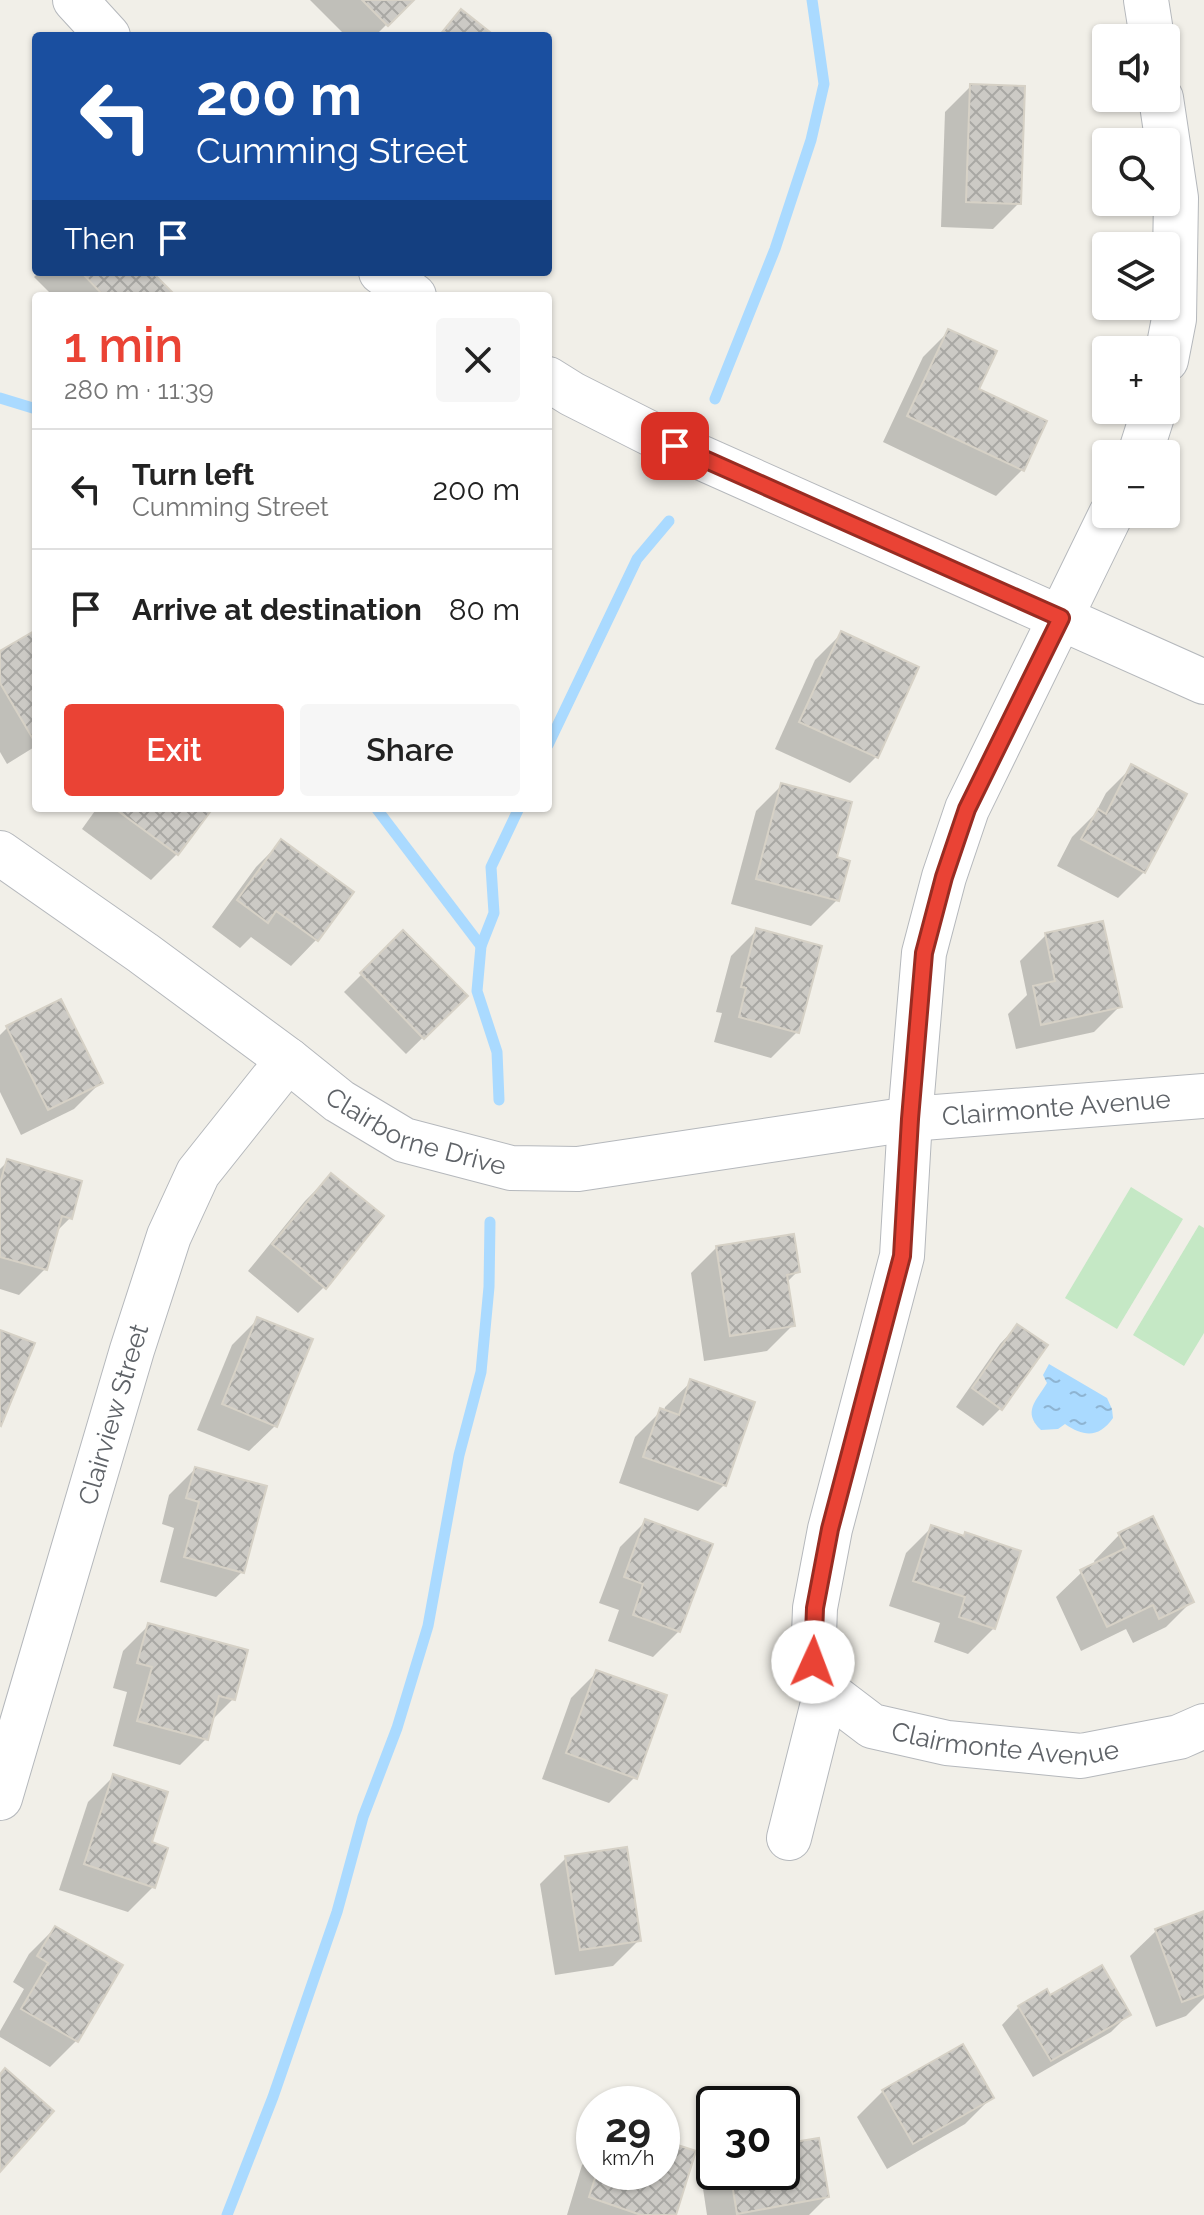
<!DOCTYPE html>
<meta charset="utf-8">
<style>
body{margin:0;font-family:Raleway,sans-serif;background:#f6f6f6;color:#222;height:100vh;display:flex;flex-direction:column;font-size:30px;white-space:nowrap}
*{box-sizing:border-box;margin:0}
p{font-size:26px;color:#767676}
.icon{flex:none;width:44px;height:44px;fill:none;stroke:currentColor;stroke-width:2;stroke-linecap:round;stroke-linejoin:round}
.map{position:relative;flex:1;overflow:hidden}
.sheet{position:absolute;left:32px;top:292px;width:520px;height:520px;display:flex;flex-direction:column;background:#fff;border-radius:8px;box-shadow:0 2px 6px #0004}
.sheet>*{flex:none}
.banner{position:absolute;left:32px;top:32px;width:520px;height:244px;border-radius:8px;box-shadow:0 2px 6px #0004;background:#1a4fa0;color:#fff;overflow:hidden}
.tools{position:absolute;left:1092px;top:24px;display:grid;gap:16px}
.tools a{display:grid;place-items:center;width:88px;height:88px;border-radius:8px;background:#fff;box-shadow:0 2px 6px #0004;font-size:40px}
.speed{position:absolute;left:576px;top:2086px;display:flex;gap:16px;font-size:40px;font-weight:700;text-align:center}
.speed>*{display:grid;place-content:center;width:104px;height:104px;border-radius:50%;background:#fff;box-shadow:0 2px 6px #0004;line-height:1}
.speed small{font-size:20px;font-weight:400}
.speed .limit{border:4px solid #111;border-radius:12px;background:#fff;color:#111}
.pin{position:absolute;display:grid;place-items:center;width:68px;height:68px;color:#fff;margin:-34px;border-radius:16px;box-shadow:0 4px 12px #0006}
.me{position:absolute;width:88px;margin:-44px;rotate:2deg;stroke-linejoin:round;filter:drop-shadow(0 0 6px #0008)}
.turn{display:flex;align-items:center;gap:28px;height:168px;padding:0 32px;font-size:36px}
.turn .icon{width:104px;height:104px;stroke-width:2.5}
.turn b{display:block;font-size:56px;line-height:68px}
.then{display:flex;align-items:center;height:76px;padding:0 32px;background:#0003;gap:16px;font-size:30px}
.round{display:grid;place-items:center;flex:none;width:84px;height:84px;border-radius:8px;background:#f6f6f6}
.overview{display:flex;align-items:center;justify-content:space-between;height:136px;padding:0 32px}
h1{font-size:48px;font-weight:600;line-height:60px;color:#ea4335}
.action{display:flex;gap:16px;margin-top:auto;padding:16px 32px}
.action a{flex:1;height:92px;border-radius:8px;background:#ea4335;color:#fff;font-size:32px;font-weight:600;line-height:92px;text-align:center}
.action a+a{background:#f6f6f6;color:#222}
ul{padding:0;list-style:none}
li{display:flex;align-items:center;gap:24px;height:120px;padding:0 32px;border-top:2px solid #e0e0e0}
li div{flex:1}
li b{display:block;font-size:30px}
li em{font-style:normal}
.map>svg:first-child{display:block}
</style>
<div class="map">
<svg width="1204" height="2215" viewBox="0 0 1204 2215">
<defs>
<pattern id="water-ripples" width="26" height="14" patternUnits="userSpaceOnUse" patternTransform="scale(2)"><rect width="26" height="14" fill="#aadaff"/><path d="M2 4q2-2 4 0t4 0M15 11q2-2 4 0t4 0" fill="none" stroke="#8eb4d2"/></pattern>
<pattern id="building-cross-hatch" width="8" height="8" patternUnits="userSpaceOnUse" patternTransform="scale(2)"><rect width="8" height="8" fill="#cccac5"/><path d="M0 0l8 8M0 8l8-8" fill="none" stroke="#a9a8a4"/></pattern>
</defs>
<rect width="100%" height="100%" fill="#f1efe8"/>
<g fill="#c5e8c5">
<polygon points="1131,1187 1183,1219 1117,1329 1065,1298"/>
<polygon points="1199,1225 1204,1228 1204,1333 1184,1366 1133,1335"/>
</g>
<path fill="url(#water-ripples)" d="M 1049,1364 L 1107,1398 L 1112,1409 L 1113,1418 C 1099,1438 1084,1437 1065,1424 L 1058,1429 L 1041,1430 C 1022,1412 1036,1401 1047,1383 L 1043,1375 Z"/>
<g fill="#0003">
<polygon points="310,0 411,0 375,36 346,36"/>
<polygon points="971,86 1019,203 993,229 941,227 945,112"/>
<polygon points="39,272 149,272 173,296 53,296 34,277"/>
<polygon points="949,331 976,390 1022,470 996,496 883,442 923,357"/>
<polygon points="36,632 36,746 7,764 0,752 0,653"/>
<polygon points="841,634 876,757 850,783 775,749 815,660"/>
<polygon points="1132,767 1144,872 1118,898 1057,866 1072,837 1095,814 1106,793"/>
<polygon points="782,785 835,859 837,900 811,926 731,904 756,811"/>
<polygon points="97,808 211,808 177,854 151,880 82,829"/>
<polygon points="282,841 351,892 316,940 291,966 251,937 240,948 212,927 256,867"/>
<polygon points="757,930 797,1032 771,1058 714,1042 722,1013 716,1012 731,956"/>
<polygon points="403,933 465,996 406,1054 344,992"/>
<polygon points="1046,935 1120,1006 1094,1032 1016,1049 1008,1014 1027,995 1020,961"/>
<polygon points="7,1028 100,1083 74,1109 21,1135 0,1092 0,1035"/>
<polygon points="7,1162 70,1218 56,1232 45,1269 19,1295 0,1289 0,1169"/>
<polygon points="331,1175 324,1287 298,1313 248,1271 305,1201"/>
<polygon points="717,1247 797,1272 786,1283 793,1325 767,1351 704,1361 691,1273"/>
<polygon points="258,1319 275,1426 249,1451 197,1430 232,1345"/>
<polygon points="1017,1326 1045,1345 1000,1409 983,1426 956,1407 1000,1344"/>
<polygon points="691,1382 724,1485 698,1511 619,1483 635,1437 661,1411 664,1412 665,1407"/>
<polygon points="195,1469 242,1572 216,1597 160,1582 174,1528 162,1524 169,1495"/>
<polygon points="646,1521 679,1631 653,1657 608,1641 619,1610 599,1603 620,1547"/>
<polygon points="932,1527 994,1628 968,1654 934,1642 940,1623 889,1606 906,1553"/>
<polygon points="1119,1535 1192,1601 1166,1627 1133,1643 1126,1629 1081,1651 1056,1597 1082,1572 1096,1565 1094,1561"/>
<polygon points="149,1625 233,1699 210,1722 206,1739 180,1765 113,1746 127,1692 113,1688 123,1651"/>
<polygon points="597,1672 635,1777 609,1803 542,1779 571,1698"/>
<polygon points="114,1776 150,1843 153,1887 128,1912 59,1890 88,1802"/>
<polygon points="566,1858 639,1940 613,1966 555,1975 540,1884"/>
<polygon points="1204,1913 1204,1998 1186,2016 1156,2027 1130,1956 1156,1931"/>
<polygon points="55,1928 76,2041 50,2067 0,2037 0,2031 24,1989 13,1982 29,1954"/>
<polygon points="1050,1998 1128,2015 1111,2032 1033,2077 1002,2025 1019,2007"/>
<polygon points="883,2091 991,2098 965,2124 887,2169 857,2117"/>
<polygon points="662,2142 674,2215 567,2215 582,2165 594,2154 594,2172 662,2172"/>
<polygon points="782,2146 827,2197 809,2215 707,2215 702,2182 714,2169 714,2172 782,2172"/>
</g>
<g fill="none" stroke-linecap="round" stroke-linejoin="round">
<g stroke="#aadaff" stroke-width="11">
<polyline points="0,398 36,409"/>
<polyline points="715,399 775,249 811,140 824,84 812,0"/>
<polyline points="548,745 637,559 669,521"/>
<polyline points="376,808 481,946"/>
<polyline points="499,1100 497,1052 477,991 481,946 494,913 491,867 519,808"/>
<polyline points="227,2215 273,2097 337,1912 363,1817 397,1728 428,1626 459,1455 481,1372 489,1287 490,1222"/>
</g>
</g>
<g fill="url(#building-cross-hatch)" stroke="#d6d1c6" stroke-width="2">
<polygon points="362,0 414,0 388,26"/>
<polygon points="461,9 495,36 439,36"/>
<polygon points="970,84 1025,86 1021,204 966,202"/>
<polygon points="81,272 152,272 176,296 104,296"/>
<polygon points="948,329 997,351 979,389 1047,421 1024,471 907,416"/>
<polygon points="36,630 36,738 33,739 0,683 0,651"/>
<polygon points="841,631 919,667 878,758 799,722"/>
<polygon points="1131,764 1187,794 1145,873 1081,839 1098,809 1106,814"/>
<polygon points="781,783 852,802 837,857 850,861 839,901 756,879"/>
<polygon points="114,808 213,808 178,855"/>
<polygon points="281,839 354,892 318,941 276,911 268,923 237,900"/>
<polygon points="1103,921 1122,1007 1041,1025 1033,986 1055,981 1045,933"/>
<polygon points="756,928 822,946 799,1033 739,1017 746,988 741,987"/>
<polygon points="403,930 468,996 424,1039 360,973"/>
<polygon points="61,999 103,1083 48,1110 6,1026"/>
<polygon points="7,1159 82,1181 72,1219 62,1216 47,1270 0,1257 0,1183"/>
<polygon points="331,1173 384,1216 326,1289 272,1244"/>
<polygon points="794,1234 800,1272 787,1275 795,1326 730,1336 716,1246"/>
<polygon points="257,1317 313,1339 277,1427 222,1404"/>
<polygon points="1017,1324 1048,1345 1002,1410 972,1388"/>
<polygon points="0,1330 35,1343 1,1426 0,1425"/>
<polygon points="690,1379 755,1402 726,1486 643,1457 660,1408 679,1415"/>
<polygon points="195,1467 267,1486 244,1573 184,1557 199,1502 186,1498"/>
<polygon points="1153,1516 1194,1602 1159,1619 1153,1605 1107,1627 1080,1570 1126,1548 1118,1533"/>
<polygon points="645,1519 713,1544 680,1632 633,1615 643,1584 624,1577"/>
<polygon points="931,1525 964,1536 965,1532 1021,1551 995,1629 959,1617 965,1597 913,1581"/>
<polygon points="148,1623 248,1650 235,1700 219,1696 208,1740 137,1721 152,1667 137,1663"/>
<polygon points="596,1670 667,1695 637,1779 566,1753"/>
<polygon points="113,1774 168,1792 152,1842 168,1848 155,1888 84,1864"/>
<polygon points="627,1847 641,1941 580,1950 565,1856"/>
<polygon points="1204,1911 1204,1994 1182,2002 1155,1929"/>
<polygon points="55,1926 123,1965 78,2042 21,2009 48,1963 37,1956"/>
<polygon points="1102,1965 1131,2015 1051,2061 1018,2006 1047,1989 1050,1995"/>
<polygon points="963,2044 994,2098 913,2144 882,2090"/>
<polygon points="5,2068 54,2111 0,2172 0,2074"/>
<polygon points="819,2138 829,2197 737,2214 730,2172 782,2172 782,2144"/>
<polygon points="662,2140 696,2151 676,2215 641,2215 589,2197 597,2172 662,2172"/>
</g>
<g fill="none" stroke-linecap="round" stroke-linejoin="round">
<defs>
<g id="minor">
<polyline points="75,0 108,36"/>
<polyline points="1146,0 1152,38"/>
<polyline points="1161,98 1176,198 1174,319 1166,360"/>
<polyline points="381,272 414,296"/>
<polyline points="548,379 572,394 675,446 1204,682"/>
<polyline points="1140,454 1154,410"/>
<path id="s1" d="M 1111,514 L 967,809 L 944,877 L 924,953 L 910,1119 L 902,1256 L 830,1529 L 815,1608 L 813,1662 L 826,1691 L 872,1726 L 947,1743 L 1081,1756 L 1179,1737 L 1204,1726"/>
<path id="s2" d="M 0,853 L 143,953 L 288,1060 L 339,1101 L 404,1140 L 511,1168 L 578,1169 L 910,1119 L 1204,1096"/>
<path id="s3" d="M 0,1798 L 132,1350 L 169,1236 L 198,1173 L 288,1060"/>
<polyline points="789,1838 826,1691"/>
</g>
</defs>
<use href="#minor" stroke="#b5b8bc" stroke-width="46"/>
<use href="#minor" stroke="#fff" stroke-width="44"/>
</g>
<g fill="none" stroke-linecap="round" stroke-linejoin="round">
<defs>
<polyline id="route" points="675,446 1061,618 967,809 944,877 924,953 910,1119 902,1256 830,1529 815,1608 813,1662"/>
</defs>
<use href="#route" stroke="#982c22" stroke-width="20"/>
<use href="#route" stroke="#ea4335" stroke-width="14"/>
</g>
<g text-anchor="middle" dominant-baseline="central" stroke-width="8" stroke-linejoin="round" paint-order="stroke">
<g font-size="26" fill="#5f6368" stroke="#fff">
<text stroke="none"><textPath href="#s2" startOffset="1156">Clairmonte Avenue</textPath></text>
<text stroke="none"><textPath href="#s2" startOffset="504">Clairborne Drive</textPath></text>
<text stroke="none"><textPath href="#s3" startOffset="400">Clairview Street</textPath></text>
<text stroke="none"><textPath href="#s1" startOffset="1424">Clairmonte Avenue</textPath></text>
</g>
</g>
</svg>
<div class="tools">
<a><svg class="icon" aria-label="sound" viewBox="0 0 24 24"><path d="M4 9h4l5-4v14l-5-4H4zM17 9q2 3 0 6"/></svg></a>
<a><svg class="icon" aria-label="search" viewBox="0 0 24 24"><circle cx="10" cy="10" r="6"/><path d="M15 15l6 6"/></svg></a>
<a><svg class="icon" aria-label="layers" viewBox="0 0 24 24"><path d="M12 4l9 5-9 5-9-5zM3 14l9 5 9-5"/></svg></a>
<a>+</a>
<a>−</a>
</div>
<div class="speed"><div>29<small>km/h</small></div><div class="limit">30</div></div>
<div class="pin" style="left:675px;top:446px;background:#d93025"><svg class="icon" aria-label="arrive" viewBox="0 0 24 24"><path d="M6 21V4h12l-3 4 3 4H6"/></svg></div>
<svg class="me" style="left:813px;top:1662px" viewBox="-20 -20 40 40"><circle r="19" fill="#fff"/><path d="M0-13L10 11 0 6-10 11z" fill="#ea4335"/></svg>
<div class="banner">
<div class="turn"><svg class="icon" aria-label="left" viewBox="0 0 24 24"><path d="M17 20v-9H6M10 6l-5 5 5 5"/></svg><div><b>200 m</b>Cumming Street</div></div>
<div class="then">Then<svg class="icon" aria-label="arrive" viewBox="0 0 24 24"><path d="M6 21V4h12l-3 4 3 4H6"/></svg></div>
</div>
<section class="sheet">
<div class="overview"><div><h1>1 min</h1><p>280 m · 11:39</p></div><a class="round"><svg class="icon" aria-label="close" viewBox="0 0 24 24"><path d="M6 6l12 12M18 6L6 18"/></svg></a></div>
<ul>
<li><svg class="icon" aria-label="left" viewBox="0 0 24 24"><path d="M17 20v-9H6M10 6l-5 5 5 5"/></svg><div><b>Turn left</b><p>Cumming Street</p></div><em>200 m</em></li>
<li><svg class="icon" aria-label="arrive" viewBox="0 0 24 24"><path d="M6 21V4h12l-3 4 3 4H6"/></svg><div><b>Arrive at destination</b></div><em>80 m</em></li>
</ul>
<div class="action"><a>Exit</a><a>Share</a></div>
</section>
</div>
